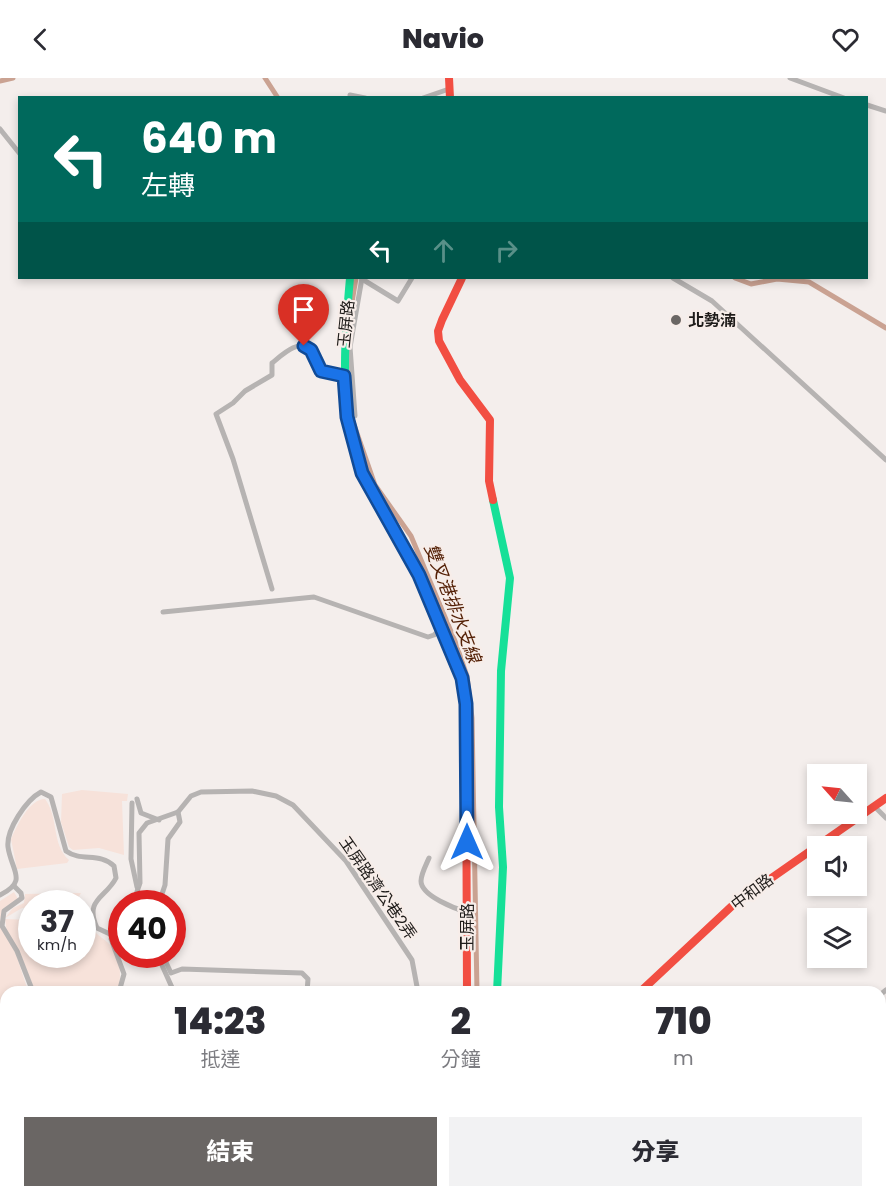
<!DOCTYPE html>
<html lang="zh-TW">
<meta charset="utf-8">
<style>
body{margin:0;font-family:Poppins,"Noto Sans TC",sans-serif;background:#f2f2f3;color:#2b2b33;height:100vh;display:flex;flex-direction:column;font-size:22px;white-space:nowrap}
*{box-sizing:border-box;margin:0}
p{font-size:20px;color:#7c7c81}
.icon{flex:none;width:33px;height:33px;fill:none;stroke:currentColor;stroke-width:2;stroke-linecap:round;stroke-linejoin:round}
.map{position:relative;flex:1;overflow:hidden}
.panel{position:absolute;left:0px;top:908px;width:886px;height:212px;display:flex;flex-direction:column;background:#fff;border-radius:18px 18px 0 0;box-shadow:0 3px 9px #0003}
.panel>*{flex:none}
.hud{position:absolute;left:18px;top:18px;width:850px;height:183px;border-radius:0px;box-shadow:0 3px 9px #0003;background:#00695c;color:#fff;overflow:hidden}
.needle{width:39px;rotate:297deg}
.controls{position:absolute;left:807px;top:686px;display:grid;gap:12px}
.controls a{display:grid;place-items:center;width:60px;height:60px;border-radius:0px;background:#fff;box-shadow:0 3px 9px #0003;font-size:30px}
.speed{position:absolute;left:18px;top:812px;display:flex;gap:12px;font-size:30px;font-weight:700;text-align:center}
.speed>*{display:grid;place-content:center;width:78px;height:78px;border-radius:50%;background:#fff;box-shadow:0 3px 9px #0003;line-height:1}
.speed small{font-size:15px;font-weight:400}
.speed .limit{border:9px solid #d22;background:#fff;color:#111}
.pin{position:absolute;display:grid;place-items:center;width:51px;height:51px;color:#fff;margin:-62px -26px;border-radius:50% 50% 50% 0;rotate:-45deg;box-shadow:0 0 6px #0007}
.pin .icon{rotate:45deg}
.me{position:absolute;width:66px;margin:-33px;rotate:0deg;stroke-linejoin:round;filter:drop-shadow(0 0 4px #0008)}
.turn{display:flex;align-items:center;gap:21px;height:126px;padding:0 24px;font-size:27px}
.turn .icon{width:78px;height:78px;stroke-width:2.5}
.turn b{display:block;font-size:42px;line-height:51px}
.lanes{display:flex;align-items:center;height:57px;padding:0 24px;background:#0003;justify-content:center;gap:30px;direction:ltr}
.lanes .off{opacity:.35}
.eta{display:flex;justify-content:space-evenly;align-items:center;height:102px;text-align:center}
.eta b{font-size:36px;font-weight:800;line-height:42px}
.action{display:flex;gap:12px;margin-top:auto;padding:12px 24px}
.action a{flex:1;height:69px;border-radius:0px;background:#6a6664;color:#fff;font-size:24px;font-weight:800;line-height:69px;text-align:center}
.action a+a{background:#f2f2f3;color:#2b2b33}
header{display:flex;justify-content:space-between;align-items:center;height:78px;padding:0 24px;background:#fff;font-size:27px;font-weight:800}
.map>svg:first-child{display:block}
</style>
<header><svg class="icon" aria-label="back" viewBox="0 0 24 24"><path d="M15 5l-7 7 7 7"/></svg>Navio<svg class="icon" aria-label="heart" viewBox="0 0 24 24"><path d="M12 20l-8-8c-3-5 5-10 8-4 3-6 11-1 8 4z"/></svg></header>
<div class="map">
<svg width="886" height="1118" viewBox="0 0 886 1118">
<rect width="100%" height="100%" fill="#f4eeec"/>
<g fill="#f7e2da">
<polygon points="82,712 128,716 127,723 122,723 124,777 99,770 73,772 69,769 61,744 62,716"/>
<path d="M 45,721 C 59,739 51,766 69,782 L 67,785 L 17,791 L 11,761 C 17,748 29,721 45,721 Z"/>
<polygon points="14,814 18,821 2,835 0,842 0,823"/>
<polygon points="81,815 75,825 32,825 31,830 22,830 5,840 13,830 24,825 25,816"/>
<path d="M 5,841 L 31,842 L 32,876 L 82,876 L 83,843 L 90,843 C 93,855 99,857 107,864 C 121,876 122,898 118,913 L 35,913 L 19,872 L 7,855 Z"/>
<polygon points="0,847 16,876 28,913 6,914 6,925 0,927"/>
<polygon points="0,1103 6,1107 6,1113 17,1113 26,1118 0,1118"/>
</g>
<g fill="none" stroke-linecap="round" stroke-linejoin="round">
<g stroke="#caa292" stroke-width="5">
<polyline points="265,0 278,20"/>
<polyline points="0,3 13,0"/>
<polyline points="735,200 751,206 777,201 809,204 886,250"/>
<polyline points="351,230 356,200"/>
<polyline points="351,338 375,407 411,458 455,563 467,598 472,640 477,914"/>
<polyline points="482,1113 483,1118"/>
</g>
<g stroke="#caa292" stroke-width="9">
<polyline points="880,937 886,932"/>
<polyline points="671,1118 675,1113"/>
</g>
<g stroke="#b6b3b2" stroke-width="5">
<polyline points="790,0 844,20"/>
<polyline points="350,17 365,20"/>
<polyline points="423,20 449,11"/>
<polyline points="867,27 886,33"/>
<polyline points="0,51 20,76"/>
<polyline points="673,200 712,223 886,382"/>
<polyline points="362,201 398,223 412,200"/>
<polyline points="347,339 355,338 350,269 362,200"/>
<path d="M 272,511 L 233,381 L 216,336 L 233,325 L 245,313 L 272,297 L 272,285 C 281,278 299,260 311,271 C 315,276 317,287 321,293 L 328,297 L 344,298"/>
<polyline points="163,534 314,519 428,559 434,557 441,551"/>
<polyline points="137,721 141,735 159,742"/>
<polyline points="132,725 131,781 137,809"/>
<polyline points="874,728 886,740"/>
<path d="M 429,780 C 426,787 421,796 421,803 C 421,818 456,831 467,834"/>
<polyline points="14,808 21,815 22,820 4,833 2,848 17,873 33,914"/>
<path d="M 0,817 C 29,803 11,792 8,769 C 6,752 26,722 41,714 L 51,719 L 66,773 C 81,784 100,774 114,788 L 116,800 C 106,820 84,821 97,850 L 112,857"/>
<polyline points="133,825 140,805 139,755 147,745 178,734 191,718 201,714 252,713 276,718 293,727 346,783 412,882 418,914"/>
<polyline points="159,825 165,807 168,761 180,744 178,734"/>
<polyline points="157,876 174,914"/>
<polyline points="159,879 163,878 171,895 182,891 302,895 308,901 307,914"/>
<polyline points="119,914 124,896 111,861 122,843"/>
<polyline points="880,917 886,912"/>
<polyline points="880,944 886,940"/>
<polyline points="648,1118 652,1113"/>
<polyline points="678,1118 683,1113"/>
</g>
<g stroke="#16e098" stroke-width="8">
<path d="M 350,200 C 344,265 339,331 362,394 C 371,417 387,435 399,456 C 416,485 427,517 439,548 C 451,578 466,606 466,639"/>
<polyline points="493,422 510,500 501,593 499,729 503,789 497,914"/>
<polyline points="507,1113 507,1118"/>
</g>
<g stroke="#f24e42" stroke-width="8">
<polyline points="449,0 450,20"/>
<polyline points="462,200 442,242 438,253 439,263 460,302 490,342 489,403 493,422"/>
<polyline points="466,639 467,914"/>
<polyline points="640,914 733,827 886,720"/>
</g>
</g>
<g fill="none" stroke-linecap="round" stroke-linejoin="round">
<defs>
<polyline id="route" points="304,268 311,272 321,293 344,298 347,339 362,395 419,497 462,600 466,626 467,764"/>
</defs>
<use href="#route" stroke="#114b97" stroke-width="15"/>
<use href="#route" stroke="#1a73e8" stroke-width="10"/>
</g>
<circle fill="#6a6664" stroke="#f7ede9" stroke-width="2" cx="676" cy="242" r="6"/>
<g text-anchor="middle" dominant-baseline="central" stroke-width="4.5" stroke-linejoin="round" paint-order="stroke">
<g font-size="16" font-weight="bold" fill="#1f1c1a" stroke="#f7ede9" text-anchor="start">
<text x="688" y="242">北勢湳</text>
</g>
<g font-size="16" fill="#1f1c1a" stroke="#f7ede9">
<text transform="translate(346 246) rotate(-84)">玉屏路</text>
<text transform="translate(378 810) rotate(55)">玉屏路濟公巷2弄</text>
<text transform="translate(752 814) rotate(-37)">中和路</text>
<text transform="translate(467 849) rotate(-90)">玉屏路</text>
</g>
<g font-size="18" font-style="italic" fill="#531f05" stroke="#f7ede9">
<text transform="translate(453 525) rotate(69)">雙叉港排水支線</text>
</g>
</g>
</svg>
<div class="controls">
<a><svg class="needle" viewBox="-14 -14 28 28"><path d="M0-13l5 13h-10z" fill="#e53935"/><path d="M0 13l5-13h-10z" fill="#7c7c81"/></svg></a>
<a><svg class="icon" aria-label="sound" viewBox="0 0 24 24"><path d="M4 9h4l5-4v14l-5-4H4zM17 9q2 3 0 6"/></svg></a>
<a><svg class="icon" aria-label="layers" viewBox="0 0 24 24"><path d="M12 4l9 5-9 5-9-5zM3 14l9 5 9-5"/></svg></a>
</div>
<div class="speed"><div>37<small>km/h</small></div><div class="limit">40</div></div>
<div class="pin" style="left:304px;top:268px;background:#d93025"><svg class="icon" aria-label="arrive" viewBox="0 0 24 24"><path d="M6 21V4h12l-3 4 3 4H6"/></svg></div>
<svg class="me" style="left:467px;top:764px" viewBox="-20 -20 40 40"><path d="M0-17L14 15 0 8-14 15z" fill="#1a73e8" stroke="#fff" stroke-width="4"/></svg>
<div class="hud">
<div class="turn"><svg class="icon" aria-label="left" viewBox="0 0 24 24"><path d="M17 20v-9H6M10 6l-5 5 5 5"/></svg><div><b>640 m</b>左轉</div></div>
<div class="lanes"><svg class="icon" aria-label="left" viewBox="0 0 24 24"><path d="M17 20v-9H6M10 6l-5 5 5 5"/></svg><svg class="icon off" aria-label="ahead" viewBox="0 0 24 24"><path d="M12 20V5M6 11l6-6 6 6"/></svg><svg class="icon off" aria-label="right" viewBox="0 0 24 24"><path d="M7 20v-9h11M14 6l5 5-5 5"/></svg></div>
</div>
<section class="panel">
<div class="eta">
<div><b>14:23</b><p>抵達</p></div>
<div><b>2</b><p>分鐘</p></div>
<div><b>710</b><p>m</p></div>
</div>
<div class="action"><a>結束</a><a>分享</a></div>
</section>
</div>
